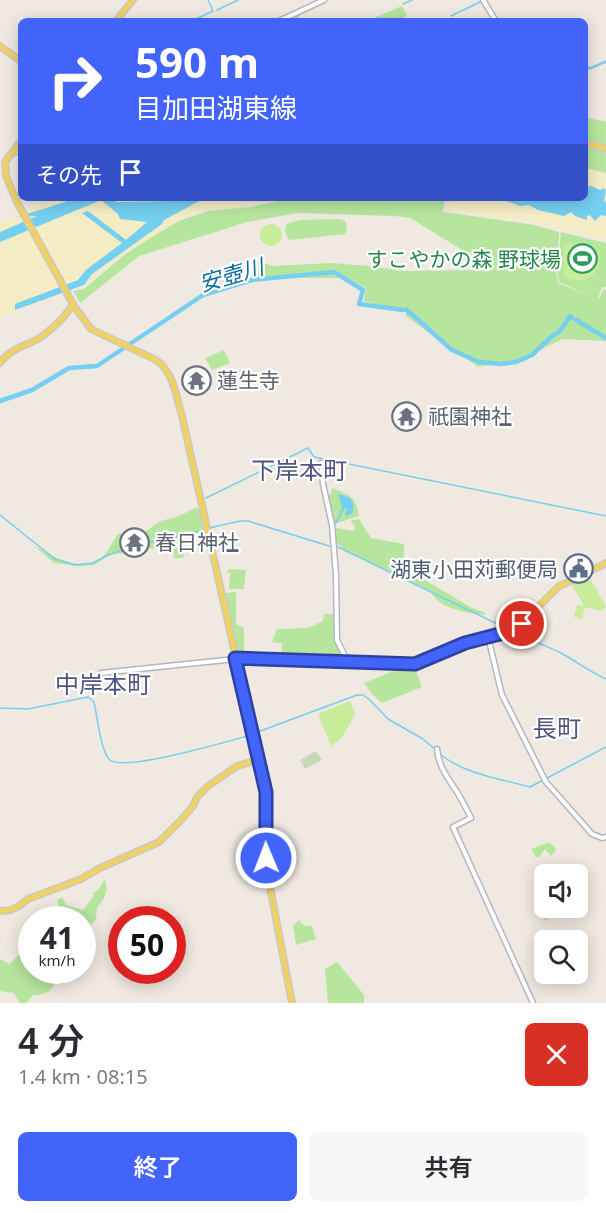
<!DOCTYPE html>
<html lang="ja">
<meta charset="utf-8">
<style>
body{margin:0;font-family:"Noto Sans","Noto Sans JP",sans-serif;background:#f7f7f7;color:#2b2b33;height:100vh;display:flex;flex-direction:column;font-size:22px;white-space:nowrap}
*{box-sizing:border-box;margin:0}
p{font-size:20px;color:#7c7c81}
.icon{flex:none;width:33px;height:33px;fill:none;stroke:currentColor;stroke-width:2;stroke-linecap:round;stroke-linejoin:round}
.map{position:relative;height:1003px;overflow:hidden}
.sheet{display:flex;flex-direction:column;background:#fff;flex:1}
.sheet>*{flex:none}
.banner{position:absolute;left:18px;top:18px;width:570px;height:183px;border-radius:9px;box-shadow:0 3px 15px #0003;background:#4264fb;color:#fff;overflow:hidden}
.tools{position:absolute;left:534px;top:864px;display:grid;gap:12px}
.tools a{display:grid;place-items:center;width:54px;height:54px;border-radius:9px;background:#fff;box-shadow:0 3px 15px #0003;font-size:30px}
.speed{position:absolute;left:18px;top:906px;display:flex;gap:12px;font-size:30px;font-weight:700;text-align:center}
.speed>*{display:grid;place-content:center;width:78px;height:78px;border-radius:50%;background:#fff;box-shadow:0 3px 15px #0003;line-height:1}
.speed small{font-size:15px;font-weight:400}
.speed .limit{border:9px solid #d22;background:#fff;color:#111}
.pin{position:absolute;display:grid;place-items:center;width:51px;height:51px;color:#fff;margin:-26px;border:3px solid #fff;border-radius:50%;box-shadow:0 2px 6px #0007}
.me{position:absolute;width:66px;margin:-33px;rotate:359deg;stroke-linejoin:round;filter:drop-shadow(0 0 4px #0008)}
.turn{display:flex;align-items:center;gap:21px;height:126px;padding:0 18px;font-size:27px}
.turn .icon{width:78px;height:78px;stroke-width:2.5}
.turn b{display:block;font-size:42px;line-height:51px}
.then{display:flex;align-items:center;height:57px;padding:0 18px;background:#0003;gap:12px;font-size:22px}
.round{display:grid;place-items:center;flex:none;width:63px;height:63px;border-radius:9px;background:#f7f7f7}
.head{display:flex;align-items:center;justify-content:space-between;height:102px;padding:0 18px}
h1{font-size:36px;font-weight:600;line-height:45px}
.action{display:flex;gap:12px;margin-top:auto;padding:12px 18px}
.action a{flex:1;height:69px;border-radius:9px;background:#4264fb;color:#fff;font-size:24px;font-weight:600;line-height:69px;text-align:center}
.action a+a{background:#f7f7f7;color:#2b2b33}
.map>svg:first-child{display:block}
</style>
<div class="map">
<svg width="606" height="1003" viewBox="0 0 606 1003">
<rect width="100%" height="100%" fill="#efe9e1"/>
<g fill="#b6e59e">
<polygon points="402,6 407,16 397,21 367,21"/>
<polygon points="585,117 606,122 606,144 585,139"/>
<polygon points="585,146 606,151 606,173 585,168"/>
<path d="M 291,198 L 436,198 L 445,199 L 443,212 L 534,225 L 559,232 L 556,271 L 558,283 L 594,297 L 559,282 L 557,271 L 561,232 L 606,243 L 606,287 L 602,287 L 598,298 L 599,299 L 603,290 L 606,290 L 606,341 L 563,339 L 520,359 L 478,367 C 455,349 429,334 406,316 L 406,312 L 364,301 L 366,288 L 348,278 L 255,278 L 253,273 L 255,261 L 273,266 L 331,263 L 369,266 L 403,271 L 475,270 L 477,259 L 410,218 L 395,216 L 297,213 L 247,222 L 139,256 L 80,303 L 73,291 L 84,289 L 123,256 L 153,236 L 181,220 L 209,211 L 251,207 Z"/>
<polygon points="341,219 345,221 347,227 345,234 289,240 285,231 286,224 300,220"/>
<polygon points="224,350 230,363 212,370 205,358"/>
<path d="M 332,488 C 349,495 356,496 359,516 L 334,524 L 327,494 L 331,494 Z"/>
<path d="M 197,507 L 202,515 L 204,529 L 191,535 L 184,534 L 185,547 L 183,558 L 174,558 L 173,547 L 156,549 L 145,547 L 133,553 L 111,554 L 94,565 L 79,566 L 54,563 L 32,544 C 51,556 86,577 105,554 C 110,548 113,540 118,534 L 126,533 L 134,540 L 138,541 L 142,534 L 160,521 L 177,517 Z"/>
<path d="M 359,519 L 371,538 L 404,544 L 404,562 L 416,567 L 423,579 L 472,608 L 484,612 L 485,615 C 468,613 437,609 431,591 L 342,548 L 336,542 L 336,528 L 354,531 L 355,526 L 350,521 Z"/>
<polygon points="228,569 246,570 244,589 229,589 230,573 227,573"/>
<polygon points="236,592 236,624 244,628 244,654 237,655 223,593"/>
<polygon points="324,614 334,614 335,643 342,656 342,659 290,657 290,653 281,654 282,643 272,642 277,629 308,628 323,621"/>
<polygon points="394,666 415,668 422,687 382,703 372,694 364,683 394,671"/>
<polygon points="550,842 556,850 551,856 545,849 539,857 536,857 531,849"/>
<polygon points="105,879 107,889 104,898 97,908 96,919 83,932 82,920 52,919 61,913 57,900 62,897 66,905 83,910 94,896 93,893 99,889"/>
<polygon points="544,905 544,908 559,908 561,911 545,921 538,908"/>
<polygon points="299,920 305,926 312,926 316,939 296,945 293,926"/>
<path d="M 31,936 L 32,970 L 62,971 L 68,976 L 64,984 L 55,983 C 50,993 43,995 33,995 L 26,1003 L 20,1003 L 14,993 L 0,991 L 0,959 L 9,964 L 20,954 L 25,938 Z"/>
<polygon points="337,962 364,995 364,1003 328,1003 325,969"/>
</g>
<g fill="#f3ecc5">
<polygon points="585,168 606,173 606,239 535,223 447,211 449,198 585,198"/>
<polygon points="57,198 281,198 241,207 206,210 180,219 124,254 82,286 0,317 0,222 40,203"/>
</g>
<polygon fill="#c8d9b8" points="316,751 322,760 305,769 300,760"/>
<g fill="#c9ec9a">
<circle cx="271" cy="235" r="11"/>
<path d="M 568,243 L 600,251 C 599,265 598,274 585,281 L 564,278 L 564,245 Z"/>
<polygon points="588,575 606,606 602,611 585,607 582,619 574,617 577,605 584,606 571,583"/>
<polygon points="350,701 355,714 343,736 331,746 318,714"/>
</g>
<g fill="#75cff0">
<polygon points="591,186 600,190 604,188 606,191 604,200 606,203 606,216 601,215 595,221 590,215 587,216 587,220 575,216 571,212 564,216 538,210 529,205 520,206 499,198 573,198 575,200 579,198 582,200 585,199 585,187"/>
<polygon points="77,198 111,198 117,202 172,201 174,198 205,198 164,220 162,224 92,274 84,285 15,310 15,304 78,280 86,270 122,243 82,213 88,211 126,240 147,222 120,219 118,214 101,200 0,242 0,232 37,216 18,217"/>
<polygon points="340,494 350,498 353,503 353,513 346,516 345,512 348,510 345,508 340,516 339,515 342,508 340,498 337,496"/>
</g>
<g fill="none" stroke-linecap="round" stroke-linejoin="round">
<g stroke="#75cff0" stroke-width="1.5">
<polyline points="403,4 412,0"/>
<polyline points="484,6 494,21"/>
<polyline points="217,10 238,0"/>
<polyline points="296,15 299,21"/>
<polyline points="451,16 482,1"/>
<polyline points="192,21 213,11 208,0"/>
<polyline points="585,65 590,68 606,61"/>
<polyline points="585,66 590,69 606,62"/>
<polyline points="16,155 21,154"/>
<polyline points="206,498 308,448 314,457 606,516"/>
<polyline points="0,515 55,559 75,565 93,563 108,555 142,544 205,530"/>
<polyline points="335,524 340,516"/>
<polyline points="209,528 240,521 248,521 329,546"/>
<polyline points="338,547 510,630"/>
<path d="M 514,632 C 529,640 545,645 561,653 C 576,661 590,672 606,679"/>
<path d="M 0,708 L 28,709 L 88,697 L 94,702 C 97,715 101,753 110,760 C 125,772 229,741 251,735"/>
<polyline points="255,733 357,695 363,695 369,699 388,719 423,739 437,751"/>
<path d="M 440,754 C 464,774 501,779 530,787 L 606,747"/>
</g>
<g stroke="#75cff0" stroke-width="4.5">
<polyline points="407,310 452,350 479,362 500,364 516,362 532,355 551,337 560,331 570,316 572,318"/>
<polyline points="576,320 606,338"/>
<polyline points="0,401 32,390 69,368 97,366 203,295 252,280 334,272 363,290 359,304 403,310"/>
</g>
<defs>
<g id="minor">
<polyline points="483,0 496,21"/>
<polyline points="279,21 324,0"/>
<polyline points="321,463 323,484 332,525 336,575 337,640 348,662"/>
<polyline points="488,637 502,695 546,782 592,834 602,838 606,837"/>
<polyline points="101,673 235,659"/>
<path d="M 437,749 C 439,767 447,777 457,792 C 462,800 467,810 471,818 L 453,827 L 533,1003"/>
</g>
<g id="major">
<polyline points="116,21 133,0"/>
<polyline points="0,46 21,61"/>
<path d="M 21,141 L 5,162 L 6,176 L 17,202 L 74,306 L 91,329 L 156,360 C 174,373 176,396 182,416 L 266,792 L 267,871 L 292,1003"/>
<polyline points="585,143 606,148"/>
<path d="M 0,363 C 10,349 22,347 36,340 C 46,335 70,313 73,303"/>
<polyline points="235,659 415,664 465,643 515,630 558,587 606,563"/>
<polyline points="0,911 11,910 19,906 28,899 81,879 100,868 159,842 181,820 193,806 197,797 208,786 237,766 258,760"/>
</g>
</defs>
<use href="#minor" stroke="#b4b7c1" stroke-width="7"/>
<use href="#major" stroke="#c9c9c9" stroke-width="8"/>
<use href="#minor" stroke="#fff" stroke-width="4"/>
<use href="#major" stroke="#f2d163" stroke-width="5"/>
</g>
<g fill="none" stroke-linecap="round" stroke-linejoin="round">
<defs>
<polyline id="route" points="266,858 266,792 235,658 415,664 465,643 515,630 522,624"/>
</defs>
<use href="#route" stroke="#2b41a3" stroke-width="15"/>
<use href="#route" stroke="#4264fb" stroke-width="10"/>
</g>
<defs>
<symbol id="stadium-ring" viewBox="-11 -11 22 22"><circle r="9.5" fill="#fff" stroke="#2e9e5b" stroke-width="1.5"/><path d="M0-5a6.5 5 0 1 0 0 10a6.5 5 0 1 0 0-10ZM-3.5-1.8h7v3.6h-7Z" fill="#2e9e5b"/></symbol>
<symbol id="temple-ring" viewBox="-11 -11 22 22"><circle r="9.5" fill="#fff" stroke="#6b7280" stroke-width="1.5"/><path d="M0-6L5-2H3V0L6.5 2.5H4V6H1.5V3h-3V6H-4V2.5H-6.5L-3 0V-2H-5Z" fill="#6b7280"/></symbol>
<symbol id="civic-ring" viewBox="-11 -11 22 22"><circle r="9.5" fill="#fff" stroke="#5c6f8a" stroke-width="1.5"/><path d="M-.6-6.5H3V-4.5H.6V-3L4-1V1h2V6H-6V1h2V-1L-.6-3ZM-1.2 2.5V6h2.4V2.5Z" fill="#5c6f8a"/></symbol>
</defs>
<g fill-rule="evenodd">
<use href="#stadium-ring" x="566" y="242" width="33" height="33"/>
<use href="#temple-ring" x="180" y="364" width="33" height="33"/>
<use href="#temple-ring" x="390" y="400" width="33" height="33"/>
<use href="#temple-ring" x="118" y="526" width="33" height="33"/>
<use href="#civic-ring" x="562" y="552" width="33" height="33"/>
</g>
<g text-anchor="middle" dominant-baseline="central" stroke-width="4.5" stroke-linejoin="round" paint-order="stroke">
<g font-size="21" fill="#27864d" stroke="#fff" text-anchor="end">
<text x="561" y="259">すこやかの森 野球場</text>
</g>
<g font-size="21" fill="#5b616d" stroke="#fff" text-anchor="start">
<text x="217" y="380">蓮生寺</text>
<text x="428" y="416">祇園神社</text>
<text x="155" y="542">春日神社</text>
</g>
<g font-size="21" fill="#4e5e75" stroke="#fff" text-anchor="end">
<text x="558" y="569">湖東小田苅郵便局</text>
</g>
<g font-size="22" font-style="italic" fill="#0d6fa3" stroke="#fff">
<text transform="translate(231 274) rotate(-16)">安壺川</text>
</g>
<g font-size="24" fill="#4d5680" stroke="#fff">
<text x="299" y="469">下岸本町</text>
<text x="103" y="683">中岸本町</text>
<text x="557" y="727">長町</text>
</g>
</g>
</svg>
<div class="tools">
<a><svg class="icon" aria-label="sound" viewBox="0 0 24 24"><path d="M4 9h4l5-4v14l-5-4H4zM17 9q2 3 0 6"/></svg></a>
<a><svg class="icon" aria-label="search" viewBox="0 0 24 24"><circle cx="10" cy="10" r="6"/><path d="M15 15l6 6"/></svg></a>
</div>
<div class="speed"><div>41<small>km/h</small></div><div class="limit">50</div></div>
<div class="pin" style="left:522px;top:624px;background:#d93025"><svg class="icon" aria-label="arrive" viewBox="0 0 24 24"><path d="M6 21V4h12l-3 4 3 4H6"/></svg></div>
<svg class="me" style="left:266px;top:858px" viewBox="-20 -20 40 40"><circle r="17" fill="#4264fb" stroke="#fff" stroke-width="3"/><path d="M0-11L8 9 0 5-8 9z" fill="#fff"/></svg>
<div class="banner">
<div class="turn"><svg class="icon" aria-label="right" viewBox="0 0 24 24"><path d="M7 20v-9h11M14 6l5 5-5 5"/></svg><div><b>590 m</b>目加田湖東線</div></div>
<div class="then">その先<svg class="icon" aria-label="arrive" viewBox="0 0 24 24"><path d="M6 21V4h12l-3 4 3 4H6"/></svg></div>
</div>
</div>
<section class="sheet">
<div class="head"><div><h1>4 分</h1><p>1.4 km · 08:15</p></div><a class="round" style="background:#d93025;color:#fff"><svg class="icon" aria-label="close" viewBox="0 0 24 24"><path d="M6 6l12 12M18 6L6 18"/></svg></a></div>
<div class="action"><a>終了</a><a>共有</a></div>
</section>
